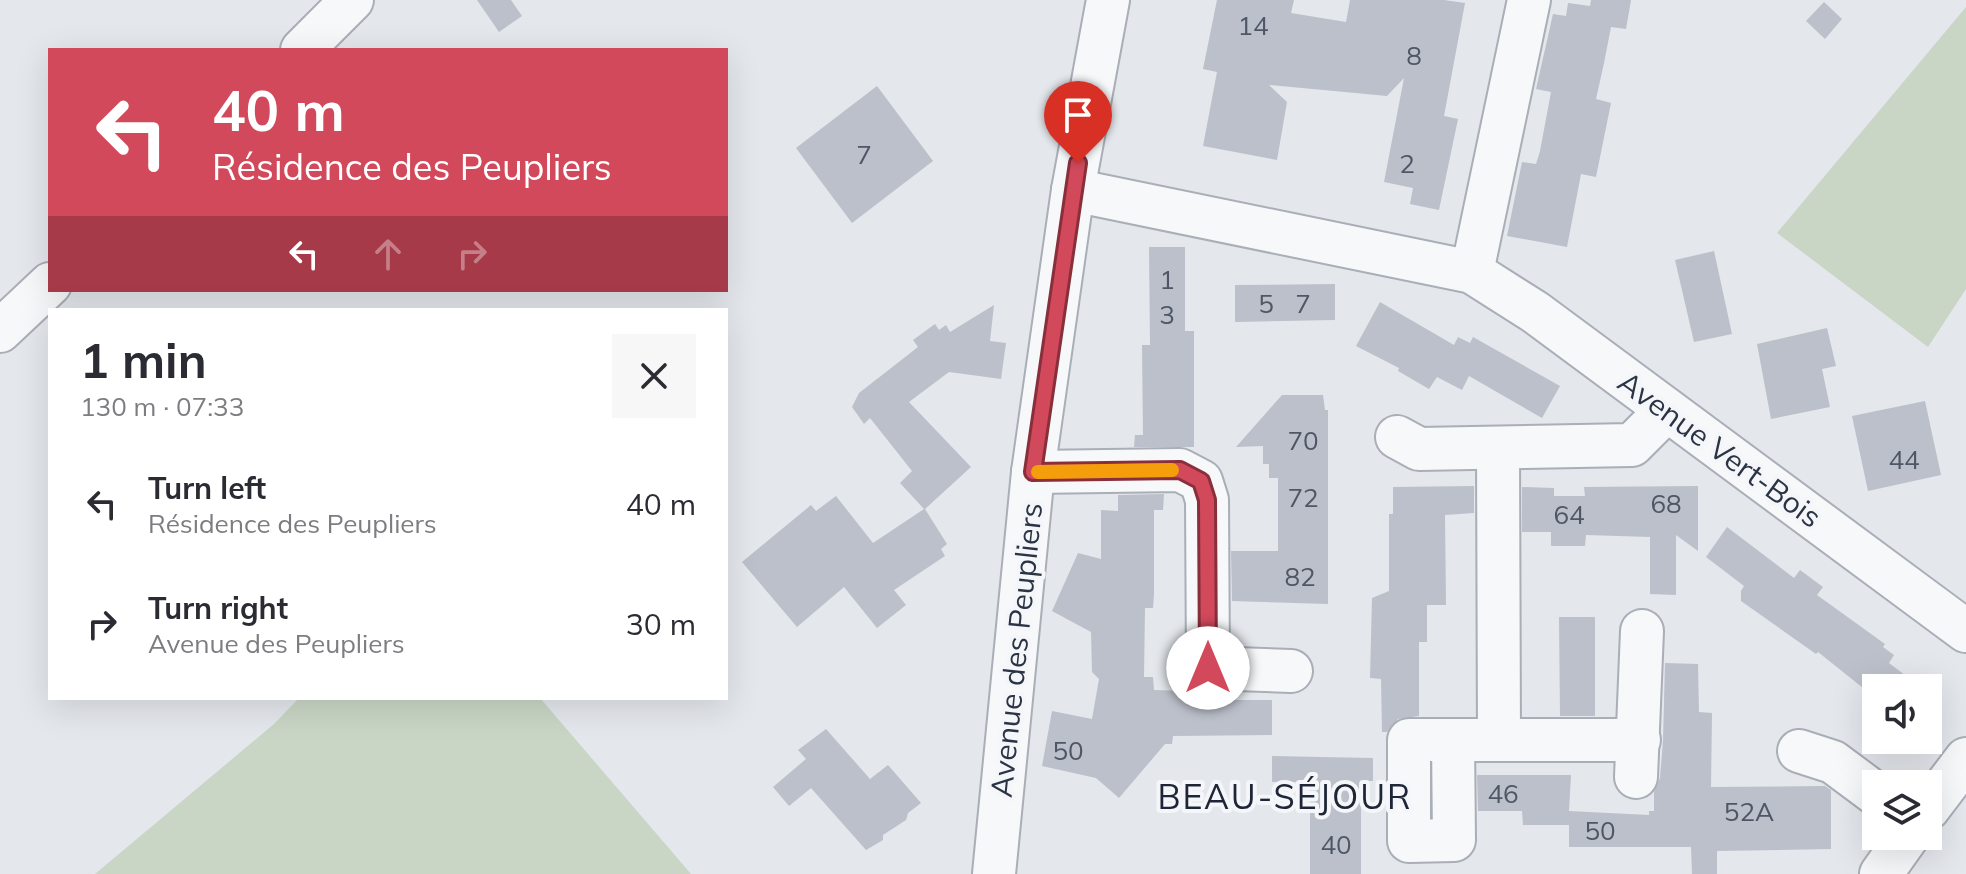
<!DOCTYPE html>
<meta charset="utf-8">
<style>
body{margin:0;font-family:Mulish,sans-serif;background:#f7f7f7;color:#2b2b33;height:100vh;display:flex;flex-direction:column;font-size:30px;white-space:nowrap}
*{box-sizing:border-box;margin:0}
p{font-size:26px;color:#7c7c81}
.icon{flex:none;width:44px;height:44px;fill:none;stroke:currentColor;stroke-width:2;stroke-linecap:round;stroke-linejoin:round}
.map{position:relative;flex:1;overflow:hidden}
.drawer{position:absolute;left:48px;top:308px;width:680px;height:392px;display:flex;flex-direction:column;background:#fff;border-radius:0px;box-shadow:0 8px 32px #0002}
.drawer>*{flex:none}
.banner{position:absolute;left:48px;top:48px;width:680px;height:244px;border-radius:0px;box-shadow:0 8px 32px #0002;background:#d1495b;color:#fff;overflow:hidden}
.buttons{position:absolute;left:1862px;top:674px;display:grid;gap:16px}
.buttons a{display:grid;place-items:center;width:80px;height:80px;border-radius:0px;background:#fff;box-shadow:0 8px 32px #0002;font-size:40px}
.pin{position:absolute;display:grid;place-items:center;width:68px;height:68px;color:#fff;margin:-82px -34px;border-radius:50% 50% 50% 0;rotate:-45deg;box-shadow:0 0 8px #0007}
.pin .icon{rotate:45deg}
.me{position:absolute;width:88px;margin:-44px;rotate:0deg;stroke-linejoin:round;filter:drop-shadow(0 0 6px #0008)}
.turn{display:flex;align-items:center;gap:28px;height:168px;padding:0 32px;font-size:36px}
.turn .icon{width:104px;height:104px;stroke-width:2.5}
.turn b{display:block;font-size:56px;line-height:68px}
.lanes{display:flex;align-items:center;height:76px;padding:0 32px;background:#0003;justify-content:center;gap:40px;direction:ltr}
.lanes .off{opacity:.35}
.round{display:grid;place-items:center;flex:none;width:84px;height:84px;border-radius:0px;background:#f7f7f7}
.headline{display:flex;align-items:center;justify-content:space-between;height:136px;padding:0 32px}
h1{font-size:48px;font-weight:700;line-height:60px}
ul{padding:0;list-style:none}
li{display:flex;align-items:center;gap:24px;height:120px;padding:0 32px}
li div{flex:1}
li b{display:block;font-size:30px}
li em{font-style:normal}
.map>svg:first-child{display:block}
</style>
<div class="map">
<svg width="1966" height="874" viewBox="0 0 1966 874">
<rect width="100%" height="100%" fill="#e4e7ec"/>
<g fill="#c9d6c5">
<polygon points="1966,7 1966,289 1928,347 1777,233"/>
<polygon points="299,698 540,698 691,874 95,874 274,724"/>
</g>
<g fill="#bbc0ca">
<polygon points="477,0 511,0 522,16 499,32"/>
<polygon points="1217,0 1294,0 1291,13 1346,22 1350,0 1444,0 1465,3 1444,116 1458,119 1439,210 1410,204 1413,188 1384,182 1404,78 1387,96 1269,85 1287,102 1277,160 1203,146 1217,72 1203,69"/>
<polygon points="1591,0 1631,0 1626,29 1611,27 1604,63 1596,99 1611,103 1596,177 1581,174 1567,247 1507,236 1522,162 1536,164 1540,151 1551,92 1536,89 1553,14 1566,16 1568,3 1590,6"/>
<polygon points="1824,2 1842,19 1825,39 1806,21"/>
<polygon points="877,86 933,161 852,223 796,148"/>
<polygon points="1149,247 1185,247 1185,331 1194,331 1194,447 1134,447 1135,435 1143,435 1142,345 1150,345"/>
<polygon points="1714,251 1732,334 1694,342 1675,260"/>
<polygon points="1335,284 1335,320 1235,322 1235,285"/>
<polygon points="1380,302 1454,345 1458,337 1470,343 1473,337 1560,386 1542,418 1469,376 1462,390 1437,377 1429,389 1398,371 1399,368 1356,346"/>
<polygon points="994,305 990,341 1006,343 1001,379 949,372 909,402 971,467 925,509 947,544 941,549 945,556 894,590 906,605 877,628 844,587 797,627 742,562 811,505 816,511 836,496 873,543 924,509 900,483 912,471 870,418 864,424 852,407 859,393 918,347 913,340 935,324 939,330 946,325 950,332"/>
<polygon points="1827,328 1836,366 1822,369 1830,407 1771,419 1757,344"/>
<polygon points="1282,395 1323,395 1325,410 1328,410 1328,604 1232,601 1231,551 1278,551 1278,478 1269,478 1269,464 1263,464 1263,446 1236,447"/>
<polygon points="1925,401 1941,475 1868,491 1852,416"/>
<polygon points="1474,486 1474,513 1445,515 1446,605 1427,605 1427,642 1419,642 1419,716 1398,719 1387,732 1382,732 1381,679 1370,678 1372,598 1389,591 1389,514 1393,514 1393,487"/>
<polygon points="1698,486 1698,551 1676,535 1676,595 1650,594 1650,537 1586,535 1585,546 1551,546 1551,532 1522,532 1522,487 1554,488 1554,496 1585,496 1584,487"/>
<polygon points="1164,494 1163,510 1154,510 1154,594 1153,608 1145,608 1144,677 1153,677 1154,690 1187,691 1187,700 1272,700 1272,735 1173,736 1172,744 1165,744 1119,798 1096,778 1042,766 1052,711 1092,719 1099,679 1092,672 1091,632 1052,611 1078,553 1101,559 1101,510 1118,511 1118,495"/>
<polygon points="1727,527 1794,578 1800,570 1823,587 1817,595 1885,644 1883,647 1894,655 1889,663 1922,688 1863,688 1818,652 1816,654 1741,601 1741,591 1744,586 1706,557"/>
<polygon points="1559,617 1595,617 1595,716 1560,716"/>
<polygon points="1665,663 1698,664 1699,712 1712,713 1711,787 1825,786 1831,790 1831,849 1717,851 1717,874 1692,874 1691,847 1569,847 1569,818 1569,825 1523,825 1522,811 1478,811 1477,775 1571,775 1569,811 1649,815 1649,811 1654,811 1654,792 1660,778 1663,741"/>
<polygon points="826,729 870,779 888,765 921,803 908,813 906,820 883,835 883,840 866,850 811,788 789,806 773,787 806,759 798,750"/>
<polygon points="1272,756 1373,758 1373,781 1361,781 1361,874 1310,874 1310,782 1272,782"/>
</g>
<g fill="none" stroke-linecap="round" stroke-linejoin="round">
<defs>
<g id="minor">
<polyline points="302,50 352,0"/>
<polyline points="1073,190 1472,272 1535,312 1966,631"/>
<polyline points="1472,272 1529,0"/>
<polyline points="0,331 50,284"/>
<polyline points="1397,437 1419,449 1632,445 1667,410"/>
<polyline points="1498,448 1499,739"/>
<polyline points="1033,472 1180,470 1201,481 1207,500 1208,668 1291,671"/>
<polyline points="1453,740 1409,740 1409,841 1454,840 1453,740 1639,740"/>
<polyline points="1799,751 1833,762 1876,794"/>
<polyline points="1636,777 1642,631"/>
<polyline points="1928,809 1966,759"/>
<polyline points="994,874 1033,472 1073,190 1108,0"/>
<polyline points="1881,874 1908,836"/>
</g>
</defs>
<use href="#minor" stroke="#a9aeb7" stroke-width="46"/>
<use href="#minor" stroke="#f7f8fa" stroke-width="42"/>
</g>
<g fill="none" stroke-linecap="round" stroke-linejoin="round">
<defs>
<polyline id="route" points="1078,163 1033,472 1180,470 1201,481 1207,500 1208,668"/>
</defs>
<use href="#route" stroke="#882f3b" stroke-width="20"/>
<use href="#route" stroke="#d1495b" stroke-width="14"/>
<polyline stroke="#f59e0b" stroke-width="14" points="1038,472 1172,470"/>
</g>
<g text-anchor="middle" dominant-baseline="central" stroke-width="8" stroke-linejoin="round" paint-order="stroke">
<g font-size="26" fill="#4f5766">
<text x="1253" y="25">14</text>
<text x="1414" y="55">8</text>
<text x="864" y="154">7</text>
<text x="1407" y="163">2</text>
<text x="1167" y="279">1</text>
<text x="1266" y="303">5</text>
<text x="1303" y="303">7</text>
<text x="1167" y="314">3</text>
<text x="1303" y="440">70</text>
<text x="1904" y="459">44</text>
<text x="1303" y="497">72</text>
<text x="1666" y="503">68</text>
<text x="1569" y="514">64</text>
<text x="1300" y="576">82</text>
<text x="1068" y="750">50</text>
<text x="1503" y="793">46</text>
<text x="1749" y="811">52A</text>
<text x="1600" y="830">50</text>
<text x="1336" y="844">40</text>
</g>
<g font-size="30" fill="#2b3445" stroke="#f4f6f9">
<text transform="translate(1720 449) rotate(36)">Avenue Vert-Bois</text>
<text transform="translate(1016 650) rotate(-84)">Avenue des Peupliers</text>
</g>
<g font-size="34" letter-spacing="2" fill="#1d2536" stroke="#f4f6f9">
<text x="1285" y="796">BEAU-SÉJOUR</text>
</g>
</g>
</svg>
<div class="buttons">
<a><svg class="icon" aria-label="sound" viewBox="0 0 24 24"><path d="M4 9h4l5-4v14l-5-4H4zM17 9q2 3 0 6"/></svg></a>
<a><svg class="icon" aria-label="layers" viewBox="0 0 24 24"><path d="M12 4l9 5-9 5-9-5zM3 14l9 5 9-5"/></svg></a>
</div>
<div class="pin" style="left:1078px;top:163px;background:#d93025"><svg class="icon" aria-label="arrive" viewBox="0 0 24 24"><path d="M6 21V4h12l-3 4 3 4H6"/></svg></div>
<svg class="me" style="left:1208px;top:668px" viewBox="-20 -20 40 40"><circle r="19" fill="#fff"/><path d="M0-13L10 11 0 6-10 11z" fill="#d1495b"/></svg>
<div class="banner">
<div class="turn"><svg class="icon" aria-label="left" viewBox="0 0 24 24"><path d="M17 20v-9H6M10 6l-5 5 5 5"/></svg><div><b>40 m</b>Résidence des Peupliers</div></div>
<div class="lanes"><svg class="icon" aria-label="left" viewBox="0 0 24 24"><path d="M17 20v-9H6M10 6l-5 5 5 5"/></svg><svg class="icon off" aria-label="ahead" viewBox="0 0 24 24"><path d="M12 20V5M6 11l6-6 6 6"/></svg><svg class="icon off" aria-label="right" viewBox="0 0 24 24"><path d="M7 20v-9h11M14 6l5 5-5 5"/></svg></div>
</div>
<section class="drawer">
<div class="headline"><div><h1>1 min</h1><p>130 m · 07:33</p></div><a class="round"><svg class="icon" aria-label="close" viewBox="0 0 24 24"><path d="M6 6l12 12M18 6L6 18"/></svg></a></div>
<ul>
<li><svg class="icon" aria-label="left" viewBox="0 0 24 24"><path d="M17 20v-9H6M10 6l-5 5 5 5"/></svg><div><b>Turn left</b><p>Résidence des Peupliers</p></div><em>40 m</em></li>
<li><svg class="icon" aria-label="right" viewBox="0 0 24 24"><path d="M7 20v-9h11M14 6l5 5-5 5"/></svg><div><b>Turn right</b><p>Avenue des Peupliers</p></div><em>30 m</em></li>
</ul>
</section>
</div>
